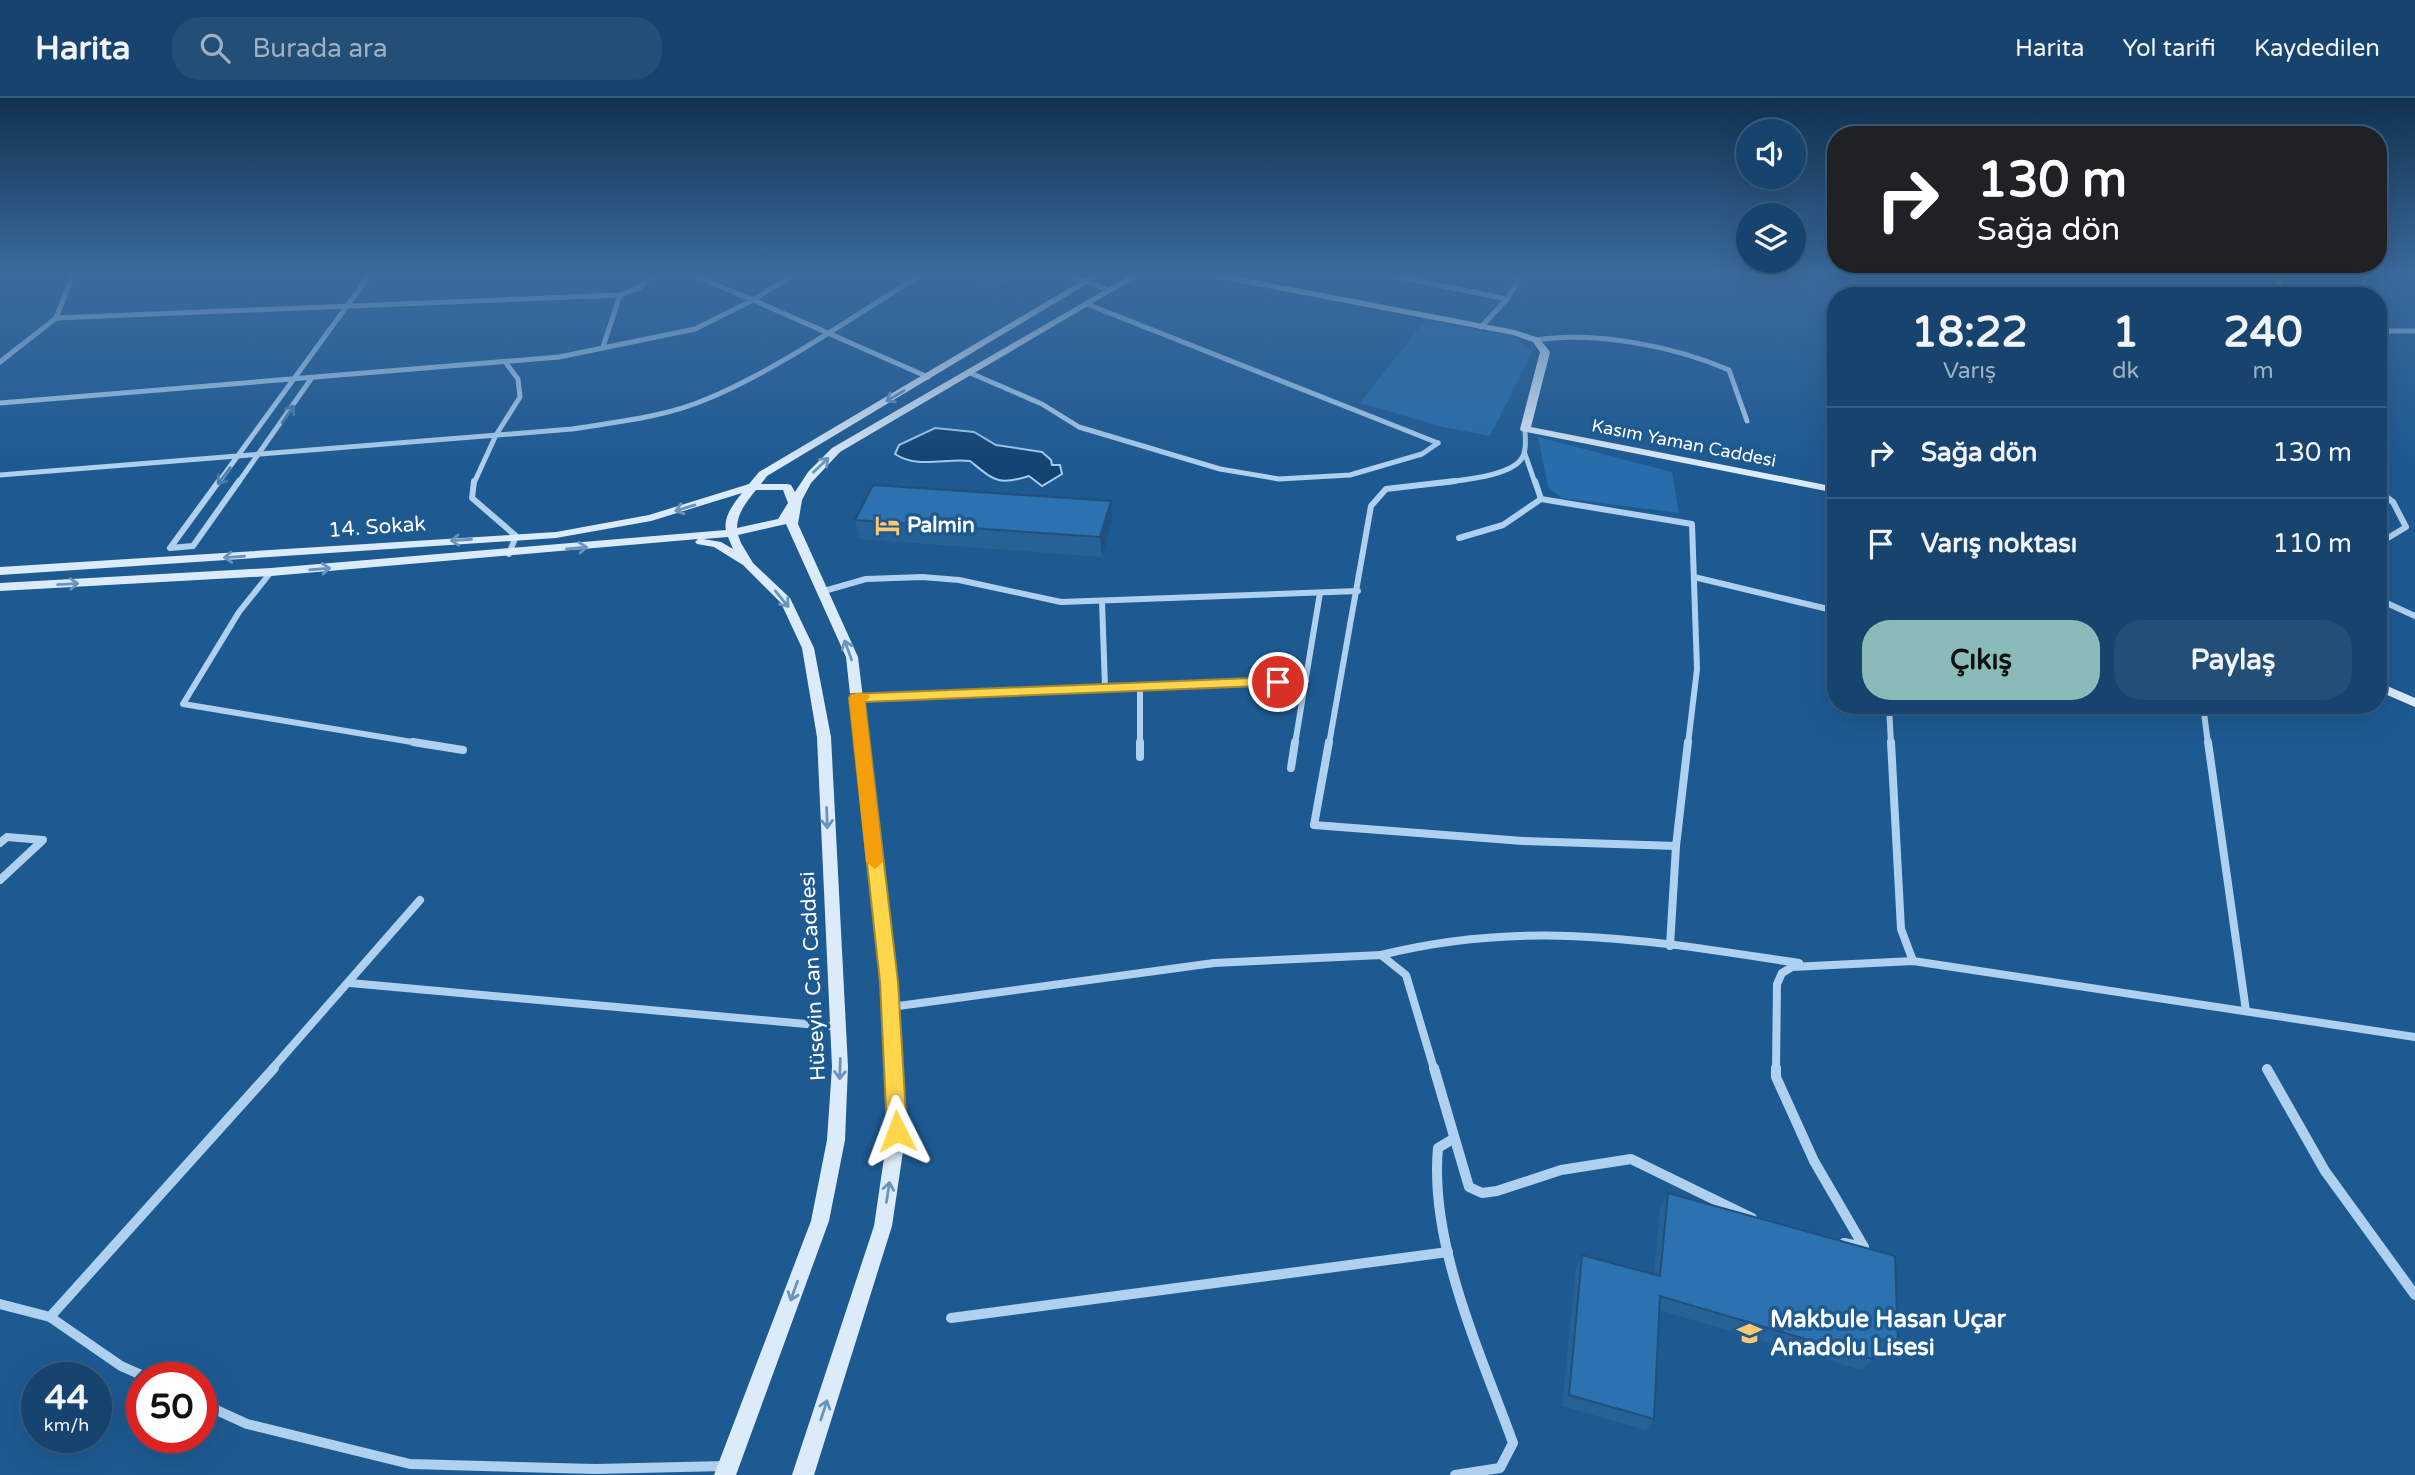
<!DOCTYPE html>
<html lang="tr">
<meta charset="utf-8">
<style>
body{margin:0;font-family:"Varela Round",sans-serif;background:#234e76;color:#f1f3f6;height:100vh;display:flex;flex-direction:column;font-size:26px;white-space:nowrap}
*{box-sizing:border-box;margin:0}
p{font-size:23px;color:#9eb0c2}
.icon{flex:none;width:38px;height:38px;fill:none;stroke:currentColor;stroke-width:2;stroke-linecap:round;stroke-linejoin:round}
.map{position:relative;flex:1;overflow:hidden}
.drawer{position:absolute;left:1827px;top:189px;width:560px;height:427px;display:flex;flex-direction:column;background:#16446e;border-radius:28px;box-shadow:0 7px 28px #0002,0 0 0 2px #355c81}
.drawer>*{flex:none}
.hud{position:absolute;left:1827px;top:28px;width:560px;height:147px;border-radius:28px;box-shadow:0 7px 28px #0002,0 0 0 2px #355c81;background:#202124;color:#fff;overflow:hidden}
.fabs{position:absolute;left:1736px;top:21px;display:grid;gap:14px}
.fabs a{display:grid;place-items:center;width:70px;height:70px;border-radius:50%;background:#16446e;box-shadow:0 7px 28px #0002,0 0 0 2px #355c81;font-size:35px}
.speed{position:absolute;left:21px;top:1264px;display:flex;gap:14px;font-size:35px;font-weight:700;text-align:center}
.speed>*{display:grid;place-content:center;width:91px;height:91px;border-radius:50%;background:#16446e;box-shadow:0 7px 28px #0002,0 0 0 2px #355c81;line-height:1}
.speed small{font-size:18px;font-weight:400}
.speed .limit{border:10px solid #d22;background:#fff;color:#111}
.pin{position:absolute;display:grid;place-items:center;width:60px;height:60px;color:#fff;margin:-30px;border:4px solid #fff;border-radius:50%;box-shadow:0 2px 7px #0007}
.me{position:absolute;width:77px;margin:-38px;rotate:357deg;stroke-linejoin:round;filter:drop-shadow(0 0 5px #0008)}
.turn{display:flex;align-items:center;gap:24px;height:147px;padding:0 35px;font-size:32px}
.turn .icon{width:91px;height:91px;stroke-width:2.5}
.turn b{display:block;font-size:49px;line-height:60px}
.eta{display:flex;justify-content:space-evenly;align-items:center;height:119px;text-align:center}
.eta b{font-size:42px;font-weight:800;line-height:49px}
.action{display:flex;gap:14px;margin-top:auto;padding:14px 35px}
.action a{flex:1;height:80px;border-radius:28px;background:#8bbbb9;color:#111;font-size:28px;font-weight:800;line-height:80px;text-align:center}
.action a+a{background:#234e76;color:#f1f3f6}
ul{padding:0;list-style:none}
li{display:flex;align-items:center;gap:21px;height:91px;padding:0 35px;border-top:2px solid #355c81}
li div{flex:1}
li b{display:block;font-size:26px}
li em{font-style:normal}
header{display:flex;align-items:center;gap:42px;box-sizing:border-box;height:98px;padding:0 35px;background:#16446e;border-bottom:2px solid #355c81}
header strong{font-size:33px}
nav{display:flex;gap:38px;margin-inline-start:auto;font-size:24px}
.search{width:490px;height:63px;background:#234e76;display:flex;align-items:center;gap:18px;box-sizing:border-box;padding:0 24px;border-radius:28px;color:#9eb0c2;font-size:26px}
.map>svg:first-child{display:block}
</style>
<header>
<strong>Harita</strong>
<div class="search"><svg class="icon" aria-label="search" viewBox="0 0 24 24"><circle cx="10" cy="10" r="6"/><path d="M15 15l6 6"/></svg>Burada ara</div>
<nav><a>Harita</a><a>Yol tarifi</a><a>Kaydedilen</a></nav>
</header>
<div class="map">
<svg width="2415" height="1377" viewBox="0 0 2415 1377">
<rect width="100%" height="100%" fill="#1e5a92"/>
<g fill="#276dab">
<polygon points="1425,222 1514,239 1533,252 1490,338 1443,329 1360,305"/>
<polygon points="1538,339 1672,374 1679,415 1562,400 1548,389"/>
</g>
<path fill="#144371" stroke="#a2ccf0" stroke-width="2" d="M 935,330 L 974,334 L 996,347 L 1042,354 L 1051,362 L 1052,367 L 1060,367 L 1062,376 L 1042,388 L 1029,378 C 997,388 994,382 970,363 C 946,360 917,371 895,356 L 899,347 Z"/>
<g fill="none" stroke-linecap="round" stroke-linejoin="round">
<g stroke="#afd0ee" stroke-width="5">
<polyline points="688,175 753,202"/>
<polyline points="796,175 753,202 928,279"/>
<polyline points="1065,175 1108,192"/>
<polyline points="1379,175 1507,201"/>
<polyline points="1499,175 1521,179"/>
<polyline points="1953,175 1956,175"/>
<polyline points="73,177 114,175"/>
<polyline points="2279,185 2282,175"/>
<polyline points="2359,198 2368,175"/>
<polyline points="1087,206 1438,345"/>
<polyline points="56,220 620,197 639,190 655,175"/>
<polyline points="1481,229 1507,201 1523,175"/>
<polyline points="2378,233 2415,233"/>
<path d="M 1536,242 C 1595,233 1674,248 1729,272 L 1747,323"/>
<polyline points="603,249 620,197"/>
<polyline points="0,264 56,220 73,177 70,175"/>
<polyline points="968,274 1042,306 1079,329 1220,371 1279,381 1350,377 1422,356 1438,345"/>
<polyline points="0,305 559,259 695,231 753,202"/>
<polyline points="1525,356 1535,385"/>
<path d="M 0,377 L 572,331 C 617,324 665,319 707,301 C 783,269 853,218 924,175"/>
<polyline points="218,385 371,175"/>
<polyline points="238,385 311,281"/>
<polyline points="474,385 496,337 520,299 518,281 506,265"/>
<path d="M 1441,385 C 1461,382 1515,378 1523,358 C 1527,350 1525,340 1525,331"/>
</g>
<g stroke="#afd0ee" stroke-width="6">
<polyline points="219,383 170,450 193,448 239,383"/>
<polyline points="474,383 472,400 516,438 509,456"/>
<polyline points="1535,383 1541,401 1692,426 1697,571 1688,646"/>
<polyline points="2378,393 2393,404 2406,429 2378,446"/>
<polyline points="1459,440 1503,427 1541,401"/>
<polyline points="271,474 239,514 183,606 424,646"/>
<polyline points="1694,479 1836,513"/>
<polyline points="824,493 866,481 922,479 959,482 1061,504 1358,493"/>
<polyline points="2378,501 2415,518"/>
<polyline points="1140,588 1140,646"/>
<polyline points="1105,589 1306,583"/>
<polyline points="857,600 1105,589 1102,503"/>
<polyline points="1889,607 1891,646"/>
<polyline points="2203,607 2208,646"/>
<polyline points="1295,646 1320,495"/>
<polyline points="1329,646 1371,408 1386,391 1455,383"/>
</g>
<g stroke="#afd0ee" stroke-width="8">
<polyline points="413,644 463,652"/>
<polyline points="1140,644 1140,659"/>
<polyline points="1329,644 1314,727 1523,743 1676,748"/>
<polyline points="1891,644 1901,831 1913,863"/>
<polyline points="2208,644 2246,913"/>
<polyline points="1291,670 1295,644"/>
<polyline points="0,745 7,739 43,742 0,782"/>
<polyline points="1670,848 1676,748 1688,644"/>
<path d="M 1381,857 C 1529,820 1651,843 1799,865"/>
<polyline points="350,885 839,929"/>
<polyline points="891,909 1214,865 1381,857 1406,877 1434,971"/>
<polyline points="272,971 420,802"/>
<polyline points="1776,971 1777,886 1782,875 1792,869 1913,863 2415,939"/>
</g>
<g stroke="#afd0ee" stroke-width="10">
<polyline points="1434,970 1469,1089 1482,1095 1497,1093 1561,1072 1631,1061 1752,1120"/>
<polyline points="1776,970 1776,979 1814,1063 1864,1149 1844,1145"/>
<polyline points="2267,971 2325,1073 2415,1197"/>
<path d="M 1453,1041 L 1438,1050 C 1429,1146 1481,1256 1513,1345 L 1500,1370 L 1455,1377"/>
<polyline points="0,1206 50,1219 121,1268 146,1279"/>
<polyline points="50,1219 274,970"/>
<polyline points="951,1220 1448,1154"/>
<polyline points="201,1305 247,1326 410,1366 595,1371 725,1368"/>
</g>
<g fill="#dcebfa" fill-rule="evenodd">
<path d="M 1095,175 L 1105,175 L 767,378 L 761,386 L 787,386 L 791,387 L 795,394 L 808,374 L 832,350 L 1134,175 L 1144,175 L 840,354 L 811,385 L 802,402 L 798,426 L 858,559 L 897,884 L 906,1033 L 892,1128 L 814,1377 L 792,1377 L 874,1128 L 888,1033 L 881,884 L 846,559 L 786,426 L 738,437 L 741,445 L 753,465 L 790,500 L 814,550 L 831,639 L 848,969 L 845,1042 L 829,1123 L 736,1377 L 714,1377 L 811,1123 L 827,1042 L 832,969 L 817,639 L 802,550 L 781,505 L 743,467 L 714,449 L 697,446 L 695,444 L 698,441 L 271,478 L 0,493 L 0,485 L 271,470 L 726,432 C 723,419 734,405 742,395 L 651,423 L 556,440 L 0,477 L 0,469 L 556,434 L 649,417 L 749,386 L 759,374 ZM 756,392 L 783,392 L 788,405 L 778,421 L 737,430 C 737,416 746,404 756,392 ZM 728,439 L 733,451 L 721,444 L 703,441 Z"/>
<polygon points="1201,175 1218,175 1515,232 1539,240 1550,254 1531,329 1836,389 1836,395 1521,333 1520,331 1540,254 1533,244 1513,237 1205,178"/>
<polygon points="2378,584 2415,600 2415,609 2378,593"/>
</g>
</g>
<g fill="#276297">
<polygon points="957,175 1042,175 1043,184 1002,200"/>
<polygon points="1111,403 1112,423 1102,459 860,441 855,422"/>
<polygon points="1668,1095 1898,1246 1886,1258 1873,1254 1873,1261 1862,1272 1659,1212 1654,1321 1646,1332 1562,1308 1576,1170 1582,1157 1654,1176 1660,1109"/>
</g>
<g fill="#20507b">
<polygon points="1030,175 1042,175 1043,184 1002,200 1001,186"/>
<polygon points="1111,403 1112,423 1102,459 1100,439"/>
</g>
<g fill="#2d72b0" stroke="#20507b" stroke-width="2">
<polygon points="979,175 1030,175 1001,186"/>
<polygon points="873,387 1111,403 1100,439 855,422"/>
<polygon points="1668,1095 1895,1158 1898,1246 1873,1239 1873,1261 1660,1198 1654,1321 1569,1297 1582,1157 1660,1178"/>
</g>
<defs><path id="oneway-shaft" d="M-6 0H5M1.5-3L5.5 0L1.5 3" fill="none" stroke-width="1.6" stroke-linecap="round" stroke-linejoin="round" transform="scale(1.75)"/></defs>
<g stroke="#6a94bc">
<use href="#oneway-shaft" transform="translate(895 298) rotate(149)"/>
<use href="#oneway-shaft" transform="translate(821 367) rotate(-44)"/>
<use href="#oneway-shaft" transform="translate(685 410) rotate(163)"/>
<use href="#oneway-shaft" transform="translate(461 442) rotate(176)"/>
<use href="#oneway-shaft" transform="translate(577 450) rotate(-5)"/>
<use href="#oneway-shaft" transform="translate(234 459) rotate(176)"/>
<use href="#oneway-shaft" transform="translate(320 471) rotate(-5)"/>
<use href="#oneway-shaft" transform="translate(68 486) rotate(-3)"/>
<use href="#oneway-shaft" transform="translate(782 501) rotate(51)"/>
<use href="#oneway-shaft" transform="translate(848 552) rotate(-110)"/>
<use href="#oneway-shaft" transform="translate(827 720) rotate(88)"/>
<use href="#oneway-shaft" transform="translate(840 971) rotate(92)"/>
<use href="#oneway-shaft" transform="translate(888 1094) rotate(-81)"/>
<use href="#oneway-shaft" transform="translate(794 1193) rotate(110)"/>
<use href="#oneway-shaft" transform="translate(824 1312) rotate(-72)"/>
</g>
<g stroke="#4a7dae">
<use href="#oneway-shaft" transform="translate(288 316) rotate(-56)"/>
<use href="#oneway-shaft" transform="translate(224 378) rotate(127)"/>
</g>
<linearGradient id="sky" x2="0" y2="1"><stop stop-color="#103250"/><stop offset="0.48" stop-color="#3b6b9d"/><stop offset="1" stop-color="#3b6b9d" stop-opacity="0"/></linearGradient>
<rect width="2415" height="368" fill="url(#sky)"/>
<polygon fill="#ffd54a" stroke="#a68a30" stroke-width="2" points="1278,579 1286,584 1284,587 865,604 898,884 907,1033 904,1039 897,1042 890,1039 887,1033 880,884 849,600 851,596"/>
<polygon fill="#f59e0b" points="857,595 868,596 870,599 865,604 883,764 875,771 866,764 849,600"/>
<defs>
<symbol id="hotel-bare" viewBox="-9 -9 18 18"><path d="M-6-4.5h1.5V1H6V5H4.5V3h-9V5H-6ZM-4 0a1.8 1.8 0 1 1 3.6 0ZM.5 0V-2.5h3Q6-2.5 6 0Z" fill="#fdc86e" stroke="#1e5a92" stroke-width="2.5" paint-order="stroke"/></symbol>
<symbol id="school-bare" viewBox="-9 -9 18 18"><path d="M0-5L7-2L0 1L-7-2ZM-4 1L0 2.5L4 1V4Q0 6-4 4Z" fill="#fdc86e" stroke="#1e5a92" stroke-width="2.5" paint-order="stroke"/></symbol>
</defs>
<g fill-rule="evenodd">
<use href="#hotel-bare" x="870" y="410" width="35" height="35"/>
<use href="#school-bare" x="1732" y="1218" width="35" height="35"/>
</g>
<g text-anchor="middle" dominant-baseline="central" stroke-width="7" stroke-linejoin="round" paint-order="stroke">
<g font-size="18" fill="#fff" stroke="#1e5a92">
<text transform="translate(1684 345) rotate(11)">Kasım Yaman Caddesi</text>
</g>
<g font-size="21" font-weight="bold" fill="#fff" stroke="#1e5a92" text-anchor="start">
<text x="907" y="427">Palmin</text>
</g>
<g font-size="21" fill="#fff" stroke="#1e5a92">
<text transform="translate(377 429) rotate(-4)">14. Sokak</text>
<text transform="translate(813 878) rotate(-93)">Hüseyin Can Caddesi</text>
</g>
<g font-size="24" font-weight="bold" fill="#fff" stroke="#1e5a92" text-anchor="start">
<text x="1770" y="1221">Makbule Hasan Uçar<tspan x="1770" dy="28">Anadolu Lisesi</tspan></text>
</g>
</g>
</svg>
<div class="fabs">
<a><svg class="icon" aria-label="sound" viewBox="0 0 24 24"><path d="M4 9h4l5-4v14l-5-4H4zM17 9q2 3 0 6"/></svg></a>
<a><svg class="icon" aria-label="layers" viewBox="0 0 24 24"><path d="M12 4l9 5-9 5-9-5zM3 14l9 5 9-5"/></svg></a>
</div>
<div class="speed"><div>44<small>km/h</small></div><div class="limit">50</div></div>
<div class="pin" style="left:1278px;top:584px;background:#d93025"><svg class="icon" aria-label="arrive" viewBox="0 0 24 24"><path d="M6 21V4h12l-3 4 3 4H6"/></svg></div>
<svg class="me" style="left:897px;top:1033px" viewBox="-20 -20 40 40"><path d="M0-17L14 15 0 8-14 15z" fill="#ffd54a" stroke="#fff" stroke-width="4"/></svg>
<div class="hud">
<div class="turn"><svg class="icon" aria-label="right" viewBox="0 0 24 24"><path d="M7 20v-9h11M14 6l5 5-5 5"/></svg><div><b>130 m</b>Sağa dön</div></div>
</div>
<section class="drawer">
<div class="eta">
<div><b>18:22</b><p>Varış</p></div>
<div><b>1</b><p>dk</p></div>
<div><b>240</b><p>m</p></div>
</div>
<ul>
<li><svg class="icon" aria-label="right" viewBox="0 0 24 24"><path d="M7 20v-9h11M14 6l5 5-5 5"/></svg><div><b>Sağa dön</b></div><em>130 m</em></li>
<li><svg class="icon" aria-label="arrive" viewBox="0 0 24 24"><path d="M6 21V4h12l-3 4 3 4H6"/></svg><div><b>Varış noktası</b></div><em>110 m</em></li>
</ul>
<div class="action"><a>Çıkış</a><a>Paylaş</a></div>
</section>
</div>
